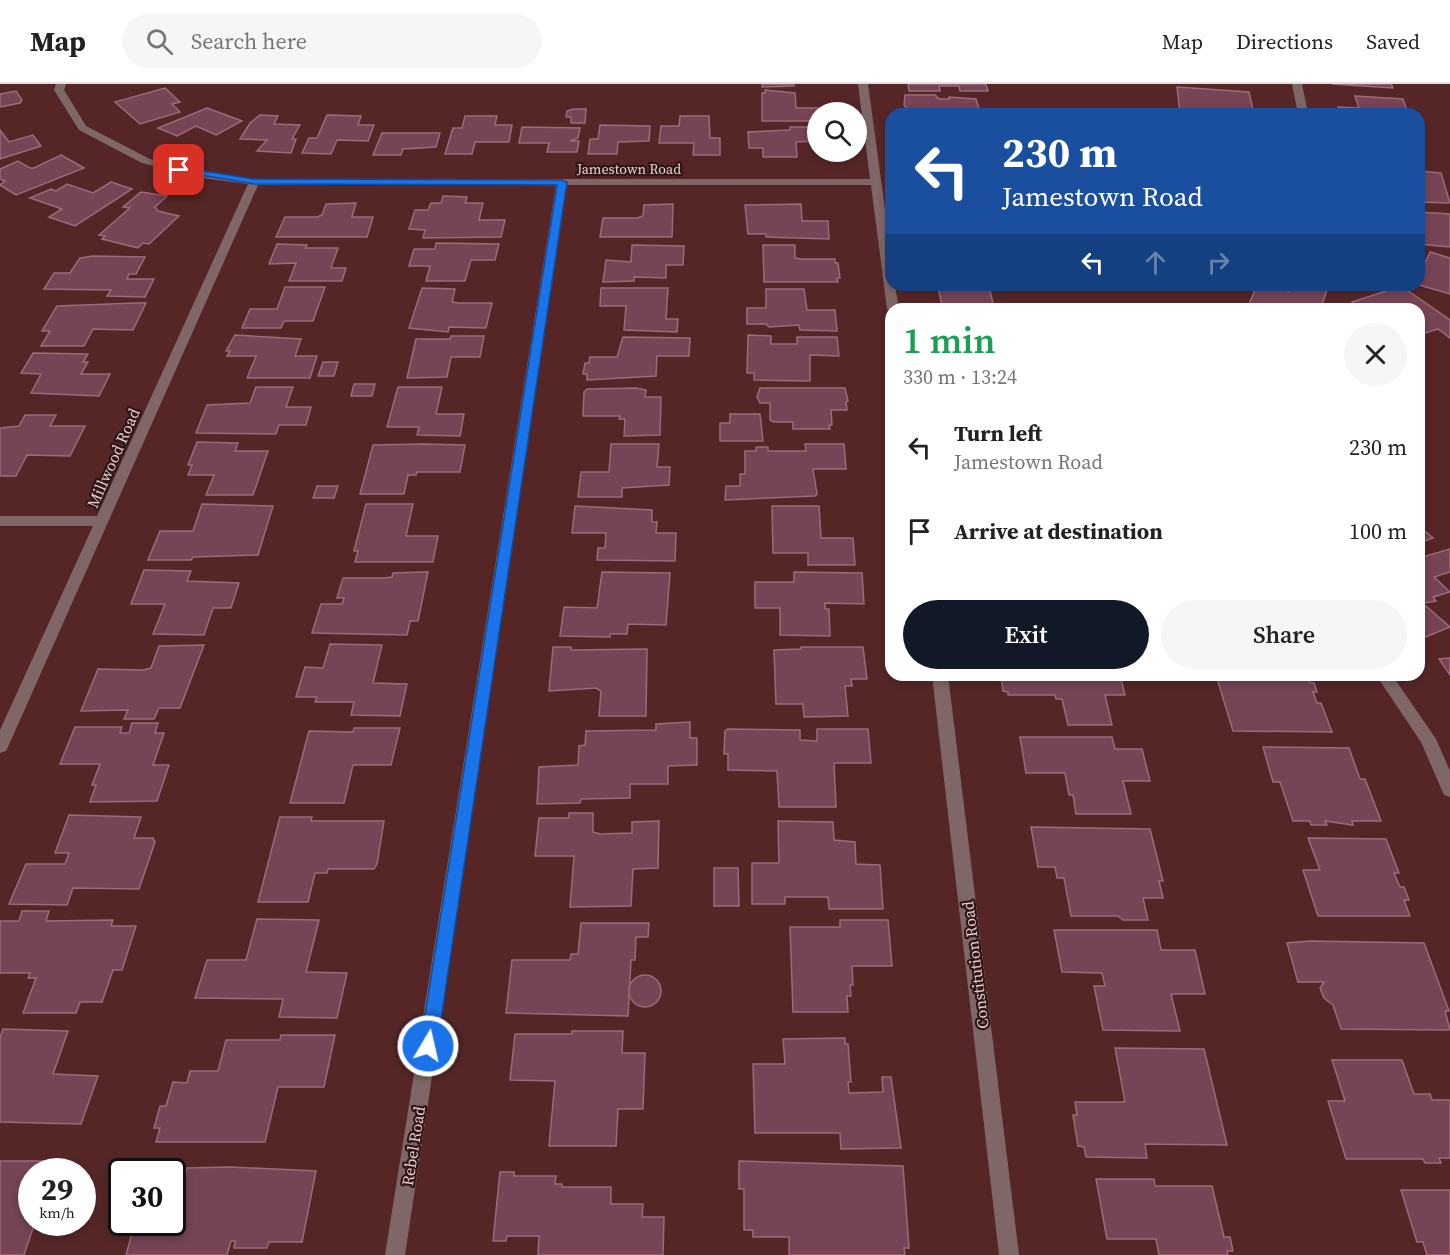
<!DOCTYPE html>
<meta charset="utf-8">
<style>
body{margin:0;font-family:"Source Serif 4",serif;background:#f6f6f6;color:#222;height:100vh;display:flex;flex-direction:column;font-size:22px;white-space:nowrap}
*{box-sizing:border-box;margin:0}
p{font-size:20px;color:#767676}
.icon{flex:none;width:33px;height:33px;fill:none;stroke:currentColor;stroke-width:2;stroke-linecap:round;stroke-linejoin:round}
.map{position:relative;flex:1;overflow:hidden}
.panel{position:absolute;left:885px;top:219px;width:540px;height:378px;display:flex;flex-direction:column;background:#fff;border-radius:18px;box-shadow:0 3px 9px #0003}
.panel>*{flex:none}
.banner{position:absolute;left:885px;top:24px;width:540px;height:183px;border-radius:18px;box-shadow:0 3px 9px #0003;background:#1a4fa0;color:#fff;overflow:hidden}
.buttons{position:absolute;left:807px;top:18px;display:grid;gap:12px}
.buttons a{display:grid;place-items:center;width:60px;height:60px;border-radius:50%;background:#fff;box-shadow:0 3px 9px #0003;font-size:30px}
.speed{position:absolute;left:18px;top:1074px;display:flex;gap:12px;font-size:30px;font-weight:700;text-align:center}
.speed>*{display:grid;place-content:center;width:78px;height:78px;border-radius:50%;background:#fff;box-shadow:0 3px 9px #0003;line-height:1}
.speed small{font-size:15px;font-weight:400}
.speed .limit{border:3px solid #111;border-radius:9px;background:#fff;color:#111}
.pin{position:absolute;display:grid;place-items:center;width:51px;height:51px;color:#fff;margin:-26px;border-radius:12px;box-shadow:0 3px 9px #0006}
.me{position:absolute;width:66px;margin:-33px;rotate:9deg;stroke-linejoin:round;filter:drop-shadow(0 0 4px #0008)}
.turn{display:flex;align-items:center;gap:21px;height:126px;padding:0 18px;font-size:27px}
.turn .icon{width:78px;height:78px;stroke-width:2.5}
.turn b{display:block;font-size:42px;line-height:51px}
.lanes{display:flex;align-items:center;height:57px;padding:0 18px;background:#0003;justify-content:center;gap:30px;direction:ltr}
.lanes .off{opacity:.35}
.round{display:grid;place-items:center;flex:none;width:63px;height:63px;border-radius:32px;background:#f6f6f6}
.overview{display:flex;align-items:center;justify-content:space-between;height:102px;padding:0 18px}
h1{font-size:36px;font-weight:600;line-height:45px;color:#1e9e55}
.button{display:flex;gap:12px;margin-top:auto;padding:12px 18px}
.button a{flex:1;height:69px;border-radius:36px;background:#111827;color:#fff;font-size:24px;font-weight:600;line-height:69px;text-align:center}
.button a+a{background:#f6f6f6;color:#222}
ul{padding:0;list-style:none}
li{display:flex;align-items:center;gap:18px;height:84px;padding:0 18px}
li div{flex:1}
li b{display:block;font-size:22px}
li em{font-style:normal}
header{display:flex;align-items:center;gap:36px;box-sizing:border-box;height:84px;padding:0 30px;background:#fff;border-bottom:2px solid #e0e0e0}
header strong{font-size:28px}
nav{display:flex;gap:33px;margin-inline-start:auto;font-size:21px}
.search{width:420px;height:54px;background:#f6f6f6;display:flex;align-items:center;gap:15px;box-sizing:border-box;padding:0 21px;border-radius:33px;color:#767676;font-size:22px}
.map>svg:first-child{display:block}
</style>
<header>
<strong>Map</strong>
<div class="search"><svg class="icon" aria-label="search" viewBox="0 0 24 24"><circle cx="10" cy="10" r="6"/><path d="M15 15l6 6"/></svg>Search here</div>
<nav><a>Map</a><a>Directions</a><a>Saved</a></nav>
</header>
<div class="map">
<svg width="1450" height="1171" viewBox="0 0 1450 1171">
<rect width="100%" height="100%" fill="#562627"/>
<g fill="#764454" stroke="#9e6979" stroke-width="1.5">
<polygon points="762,0 794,0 794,2 762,3"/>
<polygon points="908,0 986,0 988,7 960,7 959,2 939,2 940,7 909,7"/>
<polygon points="1391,0 1393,4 1332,0"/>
<polygon points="1177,3 1249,8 1254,30 1180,29"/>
<polygon points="165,4 180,18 172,20 180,28 140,40 115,18"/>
<polygon points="765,6 795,9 796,24 818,24 818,37 762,37 762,9 765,9"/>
<polygon points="16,7 22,16 20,19 0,23 0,10"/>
<polygon points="905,11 935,11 939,15 949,15 949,13 976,15 980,28 933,30 932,25 907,25 904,21"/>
<polygon points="1355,12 1403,15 1408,29 1419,30 1340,30 1338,23 1359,24"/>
<polygon points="207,24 242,37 216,51 196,42 177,52 158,44"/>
<polygon points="573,25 586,25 585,39 571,39 571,33 566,33 567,27"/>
<polygon points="260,31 278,32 274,40 300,41 292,55 296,55 291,69 257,67 267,56 240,55 250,39"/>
<polygon points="327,31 361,32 358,41 374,41 368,57 337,56 331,70 302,69 309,54 317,54"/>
<polygon points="465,32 497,32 495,41 512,41 509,58 475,58 472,70 445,70 453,44 462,44"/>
<polygon points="680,32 709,32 710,54 720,54 720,71 693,71 694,59 659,59 661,42 679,42"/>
<polygon points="600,41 650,42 649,57 618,58 617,70 588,70 590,55 598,55"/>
<polygon points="522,43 580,44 578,54 570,57 579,57 577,68 547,68 549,59 519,59"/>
<polygon points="790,43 818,43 818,57 796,58 797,73 763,73 763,64 749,64 748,48 790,46"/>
<polygon points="0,46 9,58 33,51 41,62 0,75"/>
<polygon points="382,49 440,49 436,63 403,65 401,71 373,71"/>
<polygon points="61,71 84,84 16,111 0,101 5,97 0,95 0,85 18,77 30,84 34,84"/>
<polygon points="1419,87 1441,89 1450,119 1419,118"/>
<polygon points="111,98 132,105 75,142 49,133 62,125 30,114 51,105 56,107 67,100 93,109"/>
<polygon points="141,108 167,112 155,123 158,127 179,132 149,160 143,159 138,164 102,155 105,152 99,151 130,124 123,123"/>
<polygon points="443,112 467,113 465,119 483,119 479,136 505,136 501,153 423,154 425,146 409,145 415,126 428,126 431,119 441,119"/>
<polygon points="356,119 352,133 373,133 367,153 276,153 285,133 317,133 322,131 326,120"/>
<polygon points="673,120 672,153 600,153 603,134 637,134 643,132 644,121"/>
<polygon points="801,120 802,137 828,137 829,155 766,153 766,150 748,150 745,121"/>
<polygon points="1419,128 1450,130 1450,163 1419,160"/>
<polygon points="436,159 499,160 495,176 471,176 465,197 426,197 430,182 409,182 414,165 435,165"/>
<polygon points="277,160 307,161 305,164 338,164 331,184 346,184 342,197 289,197 296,179 269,180"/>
<polygon points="632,161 684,162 683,181 666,181 666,194 634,193 634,197 603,198 606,176 631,178"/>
<polygon points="763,161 795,161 795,174 801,175 835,175 835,179 838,179 840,194 837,194 838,198 764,198"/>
<polygon points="1430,168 1450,174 1450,210 1419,201 1419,175 1426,177"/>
<polygon points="93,172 145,173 136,190 129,190 127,195 154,195 145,213 107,212 111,206 44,205 54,189 70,189 80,174"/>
<polygon points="1257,201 1289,207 1291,201 1328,203 1322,221 1334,224 1247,225"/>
<polygon points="1401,202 1450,236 1450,254 1438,245 1419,251 1419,225 1361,225 1352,218"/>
<polygon points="285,203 325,203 313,237 284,237 281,244 242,244 250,225 277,225"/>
<polygon points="938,203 989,203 994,223 1013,225 955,225 955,222 942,222"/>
<polygon points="422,204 455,205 452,218 459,219 492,219 486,244 449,243 448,248 409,244"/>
<polygon points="601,204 668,204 666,235 678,235 677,248 624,246 626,222 600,222"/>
<polygon points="766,205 804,205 807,226 835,226 837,247 800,246 799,241 769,243 766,240 747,240 747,224 766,224"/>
<polygon points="136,219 146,219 133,246 93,245 84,262 41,262 50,247 42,247 57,222"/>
<polygon points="235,251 301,255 295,272 317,272 310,294 247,294 256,272 227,272 230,267 226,267"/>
<polygon points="748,251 771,252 771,260 797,260 797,253 837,253 839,272 810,271 810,297 754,296 754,289 747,289"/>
<polygon points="451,252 484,252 480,273 451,273 447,293 407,294 416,255 450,255"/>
<polygon points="623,253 690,254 689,272 657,272 656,292 587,296 587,290 583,290 585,279 589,279 590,273 617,273"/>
<polygon points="33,269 88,270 83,278 88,278 81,290 110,290 99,312 31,309 41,290 21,289"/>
<polygon points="323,278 338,278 334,292 318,292"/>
<polygon points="354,300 375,300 372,312 351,312"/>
<polygon points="256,303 293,303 286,323 311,323 306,341 279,341 276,350 196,349 207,321 250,319"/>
<polygon points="398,303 442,303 436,330 464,330 460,352 417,351 419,343 387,343"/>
<polygon points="636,304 646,306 645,313 661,313 660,351 624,352 625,335 619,335 620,332 583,332 584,308 587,305"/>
<polygon points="760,304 845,304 848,317 846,318 847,326 831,326 832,341 829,341 830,345 793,345 793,338 774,338 770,336 770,319 760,319 757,313"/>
<polygon points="730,330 760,330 763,357 720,357 720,339 730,339"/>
<polygon points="25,331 56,331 50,342 85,342 70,372 27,371 16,392 0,392 0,344 19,342"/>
<polygon points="197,358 238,359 235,367 268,367 253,411 206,411 214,391 188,391 192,381 188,381"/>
<polygon points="423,360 465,361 460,388 417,388 416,391 408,391 404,410 360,410 373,361"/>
<polygon points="611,360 659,360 657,383 670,383 669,401 622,404 622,413 578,413 581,388 609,388"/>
<polygon points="805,360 844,360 846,385 813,385 817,410 815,412 725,416 726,402 740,402 740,390 745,390 745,367 756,367 756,363 768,363 768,367 806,367"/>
<polygon points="317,402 338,402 334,414 313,414"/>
<polygon points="202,420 273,422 258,471 193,473 191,476 148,476 160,447 193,447"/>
<polygon points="366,420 413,420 406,452 438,452 433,478 355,478 358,467 354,467"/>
<polygon points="575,422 652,426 652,438 657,438 656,449 676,449 675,477 597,476 598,464 605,464 606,449 572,449"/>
<polygon points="772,422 819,422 821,454 853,454 855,481 808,481 808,469 773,469"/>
<polygon points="1419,442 1433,454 1419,459"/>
<polygon points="1450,465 1450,488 1434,493 1450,508 1433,513 1436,517 1419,520 1419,474"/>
<polygon points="144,486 191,487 187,497 239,499 231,524 213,524 204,551 153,550 165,520 131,520"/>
<polygon points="422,488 428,488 418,537 410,537 407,551 312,549 321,520 342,520 344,514 337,514 343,494 384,494 392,493 393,489"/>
<polygon points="602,488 670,489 666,541 628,540 627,550 610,550 610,553 560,552 564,523 597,524"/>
<polygon points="794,488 862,489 864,520 825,519 825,525 829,525 830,552 780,551 780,524 755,524 755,498 794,498"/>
<polygon points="1426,522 1450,543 1421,555 1419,525"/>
<polygon points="330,560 382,561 373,599 407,600 400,632 351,631 354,618 315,618 317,613 296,613 305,583 323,584"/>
<polygon points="204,561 180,624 159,624 154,635 124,635 128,626 81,627 98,585 143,586 151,584 159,562"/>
<polygon points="553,563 571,563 571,566 647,565 646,632 599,632 601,607 596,604 549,607"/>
<polygon points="801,563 863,563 867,595 851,595 852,602 845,602 848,632 804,633 803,620 776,620 774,566 801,565"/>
<polygon points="1450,574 1450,591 1439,575"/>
<polygon points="1001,591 1120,591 1125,611 1105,611 1112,641 1068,641 1062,615 1056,615 1055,611 1008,611 1008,608 1003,607"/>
<polygon points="1216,591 1307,591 1310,599 1314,599 1317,608 1313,608 1317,619 1321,619 1332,648 1233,647"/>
<polygon points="690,638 690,654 697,654 697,681 668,682 668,700 630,700 630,714 581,715 580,719 537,720 539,683 578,681 579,662 585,661 586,647 656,646 656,640"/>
<polygon points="132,639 158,639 155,649 164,649 153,681 169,681 157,717 90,718 96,701 92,701 100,680 60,680 75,643 122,643 120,649 129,649"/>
<polygon points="354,644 400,644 391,681 353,681 344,719 290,719 309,647 353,648"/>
<polygon points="728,645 800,646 800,656 817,657 817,645 868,645 871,679 834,679 836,723 779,723 777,687 728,686 728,670 724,670 725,647"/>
<polygon points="1020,653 1112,653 1115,665 1142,665 1150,697 1123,697 1131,730 1076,730 1073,711 1069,711 1065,689 1026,689"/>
<polygon points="1263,663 1349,664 1360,695 1365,695 1381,737 1352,737 1353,741 1325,737 1327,741 1311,741 1310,737 1293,737 1280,698 1273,698"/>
<polygon points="569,729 593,729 593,748 600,750 632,749 632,738 659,737 658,784 633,785 631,822 570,823 574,772 535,772 539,734 569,734"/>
<polygon points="69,731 141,733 134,754 153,754 155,758 139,805 73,804 67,821 9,820 26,780 65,780 69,769 55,769"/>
<polygon points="280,733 312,733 311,737 384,737 377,780 374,785 328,785 327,789 315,789 308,818 258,818"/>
<polygon points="778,737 833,738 834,756 855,758 856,780 880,781 883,825 829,825 828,813 785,813 785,820 752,820 752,779 779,779"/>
<polygon points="1031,743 1150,745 1163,797 1159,797 1163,814 1143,814 1148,836 1123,836 1118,832 1071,832 1064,794 1057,794 1055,783 1038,783"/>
<polygon points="1308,754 1386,755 1399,789 1394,789 1400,803 1404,803 1409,816 1404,816 1410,832 1318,832 1303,786 1320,786"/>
<polygon points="714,784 738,784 739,822 714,822"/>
<polygon points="22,827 49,827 46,837 113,836 111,842 136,842 122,886 113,886 102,918 80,918 76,929 23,929 36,894 28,894 30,889 0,889 0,837 19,837"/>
<polygon points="257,835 319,836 306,888 347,889 337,934 279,933 283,915 195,914 207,876 246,876"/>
<polygon points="840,836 888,836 892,882 852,882 853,901 850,901 851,912 847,912 848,928 793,928 790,843 840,843"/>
<polygon points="581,839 649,839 648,853 636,853 635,876 631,876 628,932 506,929 512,876 570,876 571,870 578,870"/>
<polygon points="1054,846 1157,846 1161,866 1195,866 1205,910 1171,910 1180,947 1103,946 1094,902 1105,902 1102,889 1062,888"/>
<polygon points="1310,857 1424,859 1449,927 1445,927 1450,946 1341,945 1333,921 1324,914 1320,904 1324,898 1298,898 1287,859"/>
<circle cx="645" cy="907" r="16"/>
<polygon points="3,945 68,947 53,990 98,992 81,1040 0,1038 0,954"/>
<polygon points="572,947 623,947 622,969 645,969 643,1025 618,1025 616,1062 549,1062 555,997 510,996 515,950 572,950"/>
<polygon points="281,951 335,951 324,1003 278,1003 265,1058 156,1058 160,1044 154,1044 160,1022 166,1022 173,998 187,999 190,987 218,987 226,956 280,956"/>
<polygon points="845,954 845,960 848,960 851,998 848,998 849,1009 883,1008 882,993 891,993 901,1064 841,1065 840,1049 755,1049 753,980 785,980 783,955"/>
<polygon points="1115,964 1204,965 1227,1061 1145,1060 1147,1074 1086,1073 1084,1063 1078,1062 1073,1031 1077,1031 1075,1018 1125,1018"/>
<polygon points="1332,976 1402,976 1414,1010 1430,1010 1432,1016 1450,1016 1450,1074 1439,1074 1441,1079 1425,1079 1423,1075 1346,1075 1328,1017 1345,1017"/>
<polygon points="0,1077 55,1077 51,1088 32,1088 32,1138 35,1138 24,1171 0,1171"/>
<polygon points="739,1077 903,1082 909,1164 904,1164 905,1171 789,1171 789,1153 753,1153 753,1146 744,1146 744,1105 739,1105"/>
<polygon points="230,1083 316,1087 302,1158 269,1158 267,1164 234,1164 235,1157 231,1157 227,1171 126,1171 135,1138 172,1138 172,1122 177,1122 187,1084"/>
<polygon points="500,1088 514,1088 514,1092 556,1092 555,1100 562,1100 562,1103 611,1103 611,1120 643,1120 642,1133 664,1133 663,1171 538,1171 539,1152 507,1152 506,1157 493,1157"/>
<polygon points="1096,1095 1154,1095 1155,1102 1212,1102 1224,1153 1230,1153 1233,1167 1227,1167 1228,1171 1159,1171 1156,1155 1107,1155"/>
<polygon points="1401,1106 1450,1106 1450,1171 1427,1171 1423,1158 1417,1158"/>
</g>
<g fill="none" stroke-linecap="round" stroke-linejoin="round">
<g fill="#806767" fill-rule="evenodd">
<polygon points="56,0 66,0 64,6 86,42 150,75 195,87 254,95 870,95 858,0 868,0 891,169 891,201 895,201 899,225 891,225 891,228 887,225 871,101 567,101 405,1171 385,1171 556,101 258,101 8,663 6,667 0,669 0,646 93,442 0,442 0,432 97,432 248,100 195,93 142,79 79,46 54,6"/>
<polygon points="1292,0 1302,0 1308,30 1298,30"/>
<polygon points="932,591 948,591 1019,1171 999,1171"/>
<polygon points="1376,591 1392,591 1436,655 1450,687 1450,713 1444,711 1421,658"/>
</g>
</g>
<polygon fill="#1a73e8" stroke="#114b97" stroke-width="1.5" points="179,83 254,95 562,96 567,98 437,962 434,968 428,970 422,968 420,962 557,101 254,100 176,87 176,84"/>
<g text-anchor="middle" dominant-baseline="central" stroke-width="4.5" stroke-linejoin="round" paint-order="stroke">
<g font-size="14" fill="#edcdcc" stroke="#2d1717">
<text x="629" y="85">Jamestown Road</text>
</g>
<g font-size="16" fill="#edcdcc" stroke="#2d1717">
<text transform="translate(113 374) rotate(-66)">Millwood Road</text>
<text transform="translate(975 881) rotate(-97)">Constitution Road</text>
<text transform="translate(413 1062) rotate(-81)">Rebel Road</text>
</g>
</g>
</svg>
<div class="buttons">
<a><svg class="icon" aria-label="search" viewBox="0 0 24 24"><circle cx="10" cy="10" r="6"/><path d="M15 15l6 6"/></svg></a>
</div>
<div class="speed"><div>29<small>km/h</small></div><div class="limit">30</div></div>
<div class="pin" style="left:179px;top:86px;background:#d93025"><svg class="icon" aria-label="arrive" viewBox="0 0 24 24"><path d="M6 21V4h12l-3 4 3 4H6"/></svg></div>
<svg class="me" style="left:428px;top:962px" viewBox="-20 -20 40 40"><circle r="17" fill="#1a73e8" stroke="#fff" stroke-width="3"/><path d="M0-11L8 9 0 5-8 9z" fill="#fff"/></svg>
<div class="banner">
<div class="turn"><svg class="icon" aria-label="left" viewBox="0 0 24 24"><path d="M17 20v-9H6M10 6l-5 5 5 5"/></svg><div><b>230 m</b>Jamestown Road</div></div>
<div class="lanes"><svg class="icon" aria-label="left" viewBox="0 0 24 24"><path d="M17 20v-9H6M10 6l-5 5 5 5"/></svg><svg class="icon off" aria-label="ahead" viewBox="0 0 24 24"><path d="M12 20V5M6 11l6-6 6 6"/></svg><svg class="icon off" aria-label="right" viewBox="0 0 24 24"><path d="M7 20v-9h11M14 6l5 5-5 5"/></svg></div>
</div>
<section class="panel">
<div class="overview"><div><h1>1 min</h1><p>330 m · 13:24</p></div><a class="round"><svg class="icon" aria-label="close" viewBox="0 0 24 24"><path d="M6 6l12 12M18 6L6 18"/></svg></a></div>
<ul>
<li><svg class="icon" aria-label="left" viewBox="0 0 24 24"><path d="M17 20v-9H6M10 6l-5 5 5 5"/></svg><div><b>Turn left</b><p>Jamestown Road</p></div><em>230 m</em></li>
<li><svg class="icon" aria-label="arrive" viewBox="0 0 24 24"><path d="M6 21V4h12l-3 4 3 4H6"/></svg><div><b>Arrive at destination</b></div><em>100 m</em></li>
</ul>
<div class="button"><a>Exit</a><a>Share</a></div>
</section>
</div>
